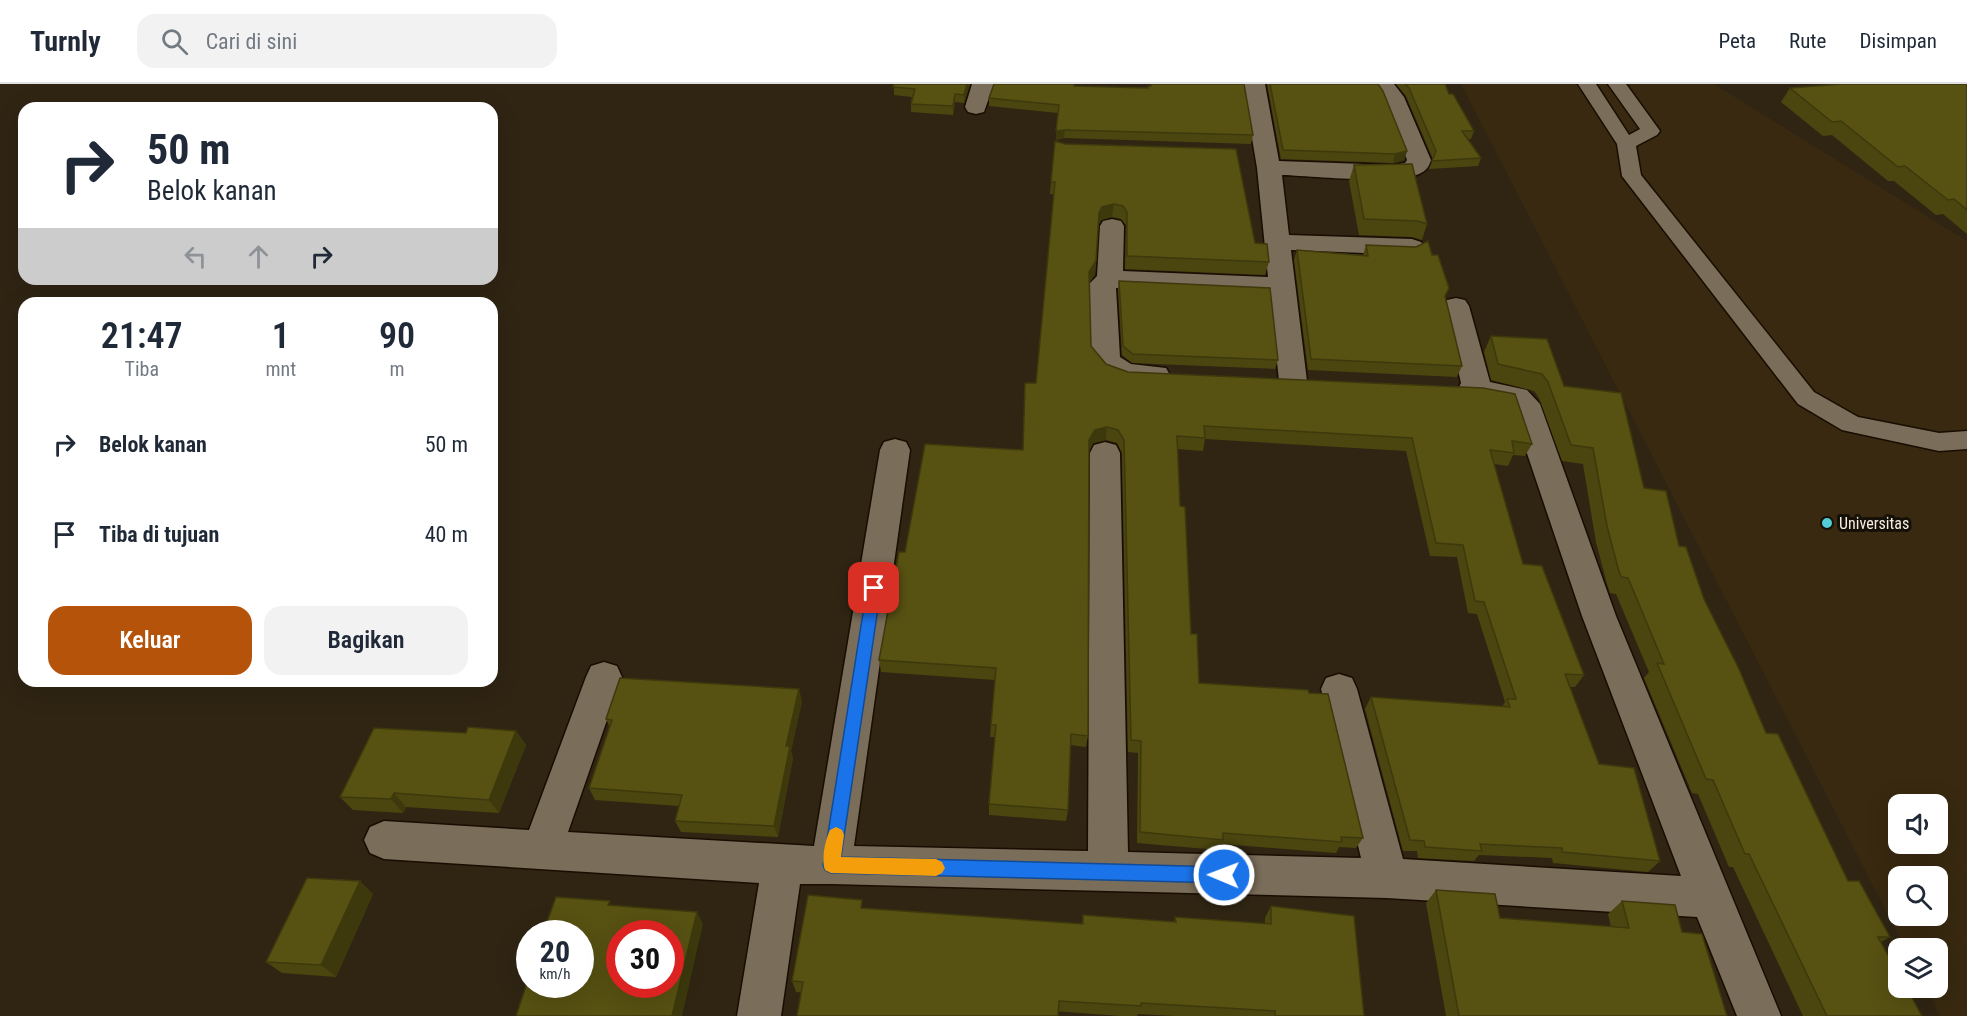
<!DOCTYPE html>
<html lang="id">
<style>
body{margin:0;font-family:"Roboto Condensed",sans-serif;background:#f2f2f3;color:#1f2937;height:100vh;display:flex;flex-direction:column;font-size:22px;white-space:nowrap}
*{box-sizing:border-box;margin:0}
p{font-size:20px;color:#747a83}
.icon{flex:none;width:33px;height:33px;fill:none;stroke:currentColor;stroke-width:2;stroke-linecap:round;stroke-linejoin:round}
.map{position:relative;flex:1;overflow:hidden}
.panel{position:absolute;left:18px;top:213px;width:480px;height:390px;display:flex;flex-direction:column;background:#fff;border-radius:18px;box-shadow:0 6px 24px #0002}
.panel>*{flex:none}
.top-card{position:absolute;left:18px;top:18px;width:480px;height:183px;border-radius:18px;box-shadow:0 6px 24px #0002;background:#fff;color:#1f2937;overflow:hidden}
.fabs{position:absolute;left:1888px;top:710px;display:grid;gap:12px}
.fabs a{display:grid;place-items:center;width:60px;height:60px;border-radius:12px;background:#fff;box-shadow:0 6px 24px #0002;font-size:30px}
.speed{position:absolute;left:516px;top:836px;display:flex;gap:12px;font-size:30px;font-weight:700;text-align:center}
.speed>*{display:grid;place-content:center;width:78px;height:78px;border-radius:50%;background:#fff;box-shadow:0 6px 24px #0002;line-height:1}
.speed small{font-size:15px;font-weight:400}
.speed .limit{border:9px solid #d22;background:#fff;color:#111}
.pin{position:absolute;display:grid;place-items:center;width:51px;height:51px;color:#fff;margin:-26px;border-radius:12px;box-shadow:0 3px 9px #0006}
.me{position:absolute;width:66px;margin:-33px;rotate:271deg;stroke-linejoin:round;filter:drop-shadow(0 0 4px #0008)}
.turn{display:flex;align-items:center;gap:21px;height:126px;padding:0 30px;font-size:27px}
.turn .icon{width:78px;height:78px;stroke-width:2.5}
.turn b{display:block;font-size:42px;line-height:51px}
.lanes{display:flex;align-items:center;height:57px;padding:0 30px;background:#0003;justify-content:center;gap:30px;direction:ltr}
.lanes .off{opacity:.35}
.eta{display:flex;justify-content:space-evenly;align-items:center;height:102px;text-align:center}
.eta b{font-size:36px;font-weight:600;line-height:42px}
.primary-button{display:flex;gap:12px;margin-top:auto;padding:12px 30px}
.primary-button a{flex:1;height:69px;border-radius:18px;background:#b45309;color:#fff;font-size:24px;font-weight:600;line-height:69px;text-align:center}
.primary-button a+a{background:#f2f2f3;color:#1f2937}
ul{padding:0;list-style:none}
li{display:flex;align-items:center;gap:18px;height:90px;padding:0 30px}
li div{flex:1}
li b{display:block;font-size:22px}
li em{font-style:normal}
header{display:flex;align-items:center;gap:36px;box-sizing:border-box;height:84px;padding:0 30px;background:#fff;border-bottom:2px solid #e0e1e3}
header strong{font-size:28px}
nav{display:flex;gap:33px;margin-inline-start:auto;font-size:21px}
.search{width:420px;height:54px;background:#f2f2f3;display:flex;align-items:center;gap:15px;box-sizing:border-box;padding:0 21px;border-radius:18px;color:#747a83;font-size:22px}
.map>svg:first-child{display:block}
</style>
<header>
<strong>Turnly</strong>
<div class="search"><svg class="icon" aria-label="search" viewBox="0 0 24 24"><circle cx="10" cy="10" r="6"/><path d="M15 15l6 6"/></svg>Cari di sini</div>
<nav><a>Peta</a><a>Rute</a><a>Disimpan</a></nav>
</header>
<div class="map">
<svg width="1967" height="932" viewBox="0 0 1967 932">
<rect width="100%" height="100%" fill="#302513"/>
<path fill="#382910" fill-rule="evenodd" d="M 1461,0 L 1714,0 L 1967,157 L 1967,932 L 1940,932 L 1925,903 L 1938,903 L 1938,864 L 1905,864 ZM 1899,720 L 1938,720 L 1938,759 L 1899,759 ZM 1899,792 L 1938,792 L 1938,831 L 1899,831 Z"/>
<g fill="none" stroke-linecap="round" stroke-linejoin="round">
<defs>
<polygon id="service" points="1578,0 1596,0 1629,51 1640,45 1608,0 1626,0 1660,47 1657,51 1636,62 1641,91 1814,308 1858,333 1939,349 1967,347 1967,365 1939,367 1851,348 1842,346 1798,320 1622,92 1617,60"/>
<g id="minor">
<polygon points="972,0 994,0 984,28 976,30 968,28 965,23"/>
<path d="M 1243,0 L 1265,0 L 1279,77 L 1393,81 L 1405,79 L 1407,76 L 1383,14 L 1372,0 L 1394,0 L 1404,13 L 1431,76 C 1429,83 1426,87 1419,90 C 1393,101 1314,92 1282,91 L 1289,151 L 1412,155 L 1421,158 L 1425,163 L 1421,168 L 1412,171 L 1291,166 L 1307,297 L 1303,304 L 1293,307 L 1283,304 L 1279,297 L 1270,210 L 1116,204 L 1120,273 L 1131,280 L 1166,284 L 1170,291 L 1166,298 C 1153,301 1138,301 1125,297 C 1112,294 1101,290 1094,278 C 1088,268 1090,214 1090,199 L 1097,192 L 1100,142 L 1103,137 L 1112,135 L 1121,137 L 1124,142 L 1123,187 L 1268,193 L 1257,84 Z"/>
<polygon points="1456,214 1465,216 1469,222 1490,298 1527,306 1540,320 1616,532 1781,932 1737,932 1697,833 1387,814 831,800 800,800 781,932 737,932 759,799 384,775 370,769 364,756 370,743 384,737 529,746 586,593 591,582 604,578 617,582 622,593 568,748 814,762 880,366 884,358 895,355 906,358 910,366 854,762 1088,767 1090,369 1094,361 1105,358 1116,361 1120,369 1128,768 1361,774 1321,605 1326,594 1339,590 1352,594 1357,605 1403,775 1681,792 1582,532 1512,325 1508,321 1462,312 1458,305 1461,299 1443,222 1447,216"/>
</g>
</defs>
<use href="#service" stroke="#180d00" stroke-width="3"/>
<use href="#minor" stroke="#180d00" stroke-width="3"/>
<use href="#service" fill="#7a6d59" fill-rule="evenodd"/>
<use href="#minor" fill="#7a6d59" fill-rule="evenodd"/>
</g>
<g fill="#4b460f">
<polygon points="894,0 970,0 964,19 955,18 953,31 911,28 911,20 912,13 894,11"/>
<polygon points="1150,0 1244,0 1253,51 1251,60 1064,54 1056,56 1058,29 989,22 989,14 1074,2 1148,4 1150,2"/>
<polygon points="1267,0 1378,0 1407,67 1404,76 1393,79 1281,75"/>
<polygon points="1396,0 1445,0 1449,10 1474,47 1471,55 1468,55 1481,74 1478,82 1429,85 1433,75 1406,12"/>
<polygon points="1967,0 1967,150 1943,130 1936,131 1894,97 1888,97 1832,51 1823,52 1781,18 1790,4"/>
<polygon points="1055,57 1255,159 1269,178 1265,191 1125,185 1126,141 1121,135 1112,133 1101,136 1098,141 1095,190 1089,199 1091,262 1106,280 1128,288 1532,360 1525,372 1513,371 1508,382 1494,380 1523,480 1584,591 1575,603 1569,603 1599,680 1660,777 1648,788 1553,779 1552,774 1479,771 1474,777 1418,774 1417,767 1403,767 1365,625 1371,613 1502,623 1505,618 1477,530 1468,529 1457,473 1430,472 1406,367 1205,355 1203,367 1177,365 1180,422 1191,550 1199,599 1309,609 1363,754 1356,764 1339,763 1336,769 1222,760 1219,766 1137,759 1138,669 1128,668 1122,369 1117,359 1106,356 1093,359 1089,367 1088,652 1086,663 1070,661 1068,726 1066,737 989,731 989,720 995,653 990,653 991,641 995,596 881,588 879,576 905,468 1023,366 1036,299 1054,110 1050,110"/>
<polygon points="1354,81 1427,140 1422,156 1412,153 1359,151 1349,97"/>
<polygon points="1366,161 1432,171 1462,282 1457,293 1308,286 1294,176 1297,166 1363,171"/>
<polygon points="1119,197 1278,276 1275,285 1132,279 1122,271 1118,205"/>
<polygon points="1491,252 1564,302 1644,404 1679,462 1766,649 1848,797 1890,853 1881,858 1922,932 1803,932 1733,783 1729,783 1698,710 1692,709 1644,594 1649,588 1616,510 1610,509 1607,500 1596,458 1583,380 1562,377 1539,314 1534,307 1491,296 1484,268"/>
<polygon points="802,617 791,667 793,674 778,753 681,748 675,737 679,722 595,716 589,704 610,644 606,635"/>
<polygon points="516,647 526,661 499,729 406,723 403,729 353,726 340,713 466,649"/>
<polygon points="1436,806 1500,834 1611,843 1608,830 1622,817 1682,848 1727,932 1446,932 1426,819"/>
<polygon points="373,810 336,893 282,889 266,878"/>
<polygon points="1271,822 1364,932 1176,932 1138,930 1137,932 1121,932 796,908 792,897 864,824 1082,840 1083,831 1174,838 1175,833 1265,840 1265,834"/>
</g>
<g fill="#3d390d">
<polygon points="967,0 970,0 964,19 964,11"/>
<polygon points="955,10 955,18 953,31 953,22"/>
<polygon points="1065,46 1064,54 1056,56 1056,47"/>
<polygon points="1407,67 1404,76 1393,79 1395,70"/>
<polygon points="1114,120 1112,133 1101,136 1098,142 1099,129 1102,123"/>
<polygon points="1096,177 1095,190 1088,201 1089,188"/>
<polygon points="1107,343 1106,356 1093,359 1088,369 1089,356 1095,346"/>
<polygon points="799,605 802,617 791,667 793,674 778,753 774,742 786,662"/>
<polygon points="516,647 526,661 499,729 489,716"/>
<polygon points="394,709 406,723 403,729 391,715"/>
<polygon points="360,797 373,810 336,893 321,881"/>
<polygon points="697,828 703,840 682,932 672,932"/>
</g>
<g fill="#575112" stroke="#3d390d" stroke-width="1.5" fill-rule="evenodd">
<polygon points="894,0 967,0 964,11 955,10 953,22 911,20 915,5 893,3"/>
<polygon points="994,0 1074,0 1074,2 1148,4 1148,2 1151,2 1151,0 1244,0 1253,51 1065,46 1056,47 1059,21 989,14"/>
<polygon points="1270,0 1378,0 1383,7 1407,67 1395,70 1283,66"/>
<polygon points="1405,0 1445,0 1449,10 1453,10 1474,47 1462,47 1481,74 1432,77 1436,67 1409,4"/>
<polygon points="1841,0 1967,0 1967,126 1954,115 1948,116 1905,82 1898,83 1841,37 1832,38 1790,4"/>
<polygon points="1055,57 1065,60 1236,65 1255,159 1267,160 1269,178 1127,172 1127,128 1123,122 1114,120 1102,123 1099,129 1096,177 1089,188 1091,262 1106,280 1128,288 1483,304 1515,310 1532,360 1512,357 1514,369 1490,366 1523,480 1542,482 1584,591 1565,590 1599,680 1634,684 1660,777 1562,768 1562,764 1480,760 1482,767 1425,763 1424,757 1410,756 1371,613 1510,623 1507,615 1516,615 1484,518 1475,517 1463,461 1436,459 1412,354 1204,342 1205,354 1177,352 1180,422 1185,423 1191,550 1197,550 1199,599 1308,606 1309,609 1328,610 1363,754 1341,753 1342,758 1223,749 1223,756 1140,748 1141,657 1131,656 1124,356 1118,346 1107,343 1095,346 1089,356 1088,652 1071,650 1068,726 989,720 996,641 991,641 996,584 879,576 899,468 905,468 925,360 1023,366 1025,299 1036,299 1055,98 1051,98"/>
<polygon points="1412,80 1427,140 1418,137 1364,135 1354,81"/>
<polygon points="1428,157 1432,171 1438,171 1449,204 1445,212 1462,282 1311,275 1297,166 1368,172 1366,161 1416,163"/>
<polygon points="1119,197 1270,204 1278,276 1133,270 1123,262"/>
<polygon points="1491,252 1547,255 1564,302 1621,309 1644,404 1666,407 1679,462 1686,463 1704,515 1739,585 1766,649 1778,650 1848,797 1859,797 1890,853 1878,853 1899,891 1899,903 1906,903 1922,932 1827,932 1749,770 1745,770 1713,696 1706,695 1657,579 1664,580 1628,494 1621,493 1618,484 1607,442 1593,364 1571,361 1548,298 1542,290 1498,280"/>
<polygon points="620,594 799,605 786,662 790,662 774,742 675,737 682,711 589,704 612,636 606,635"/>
<polygon points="468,643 516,647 489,716 394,709 391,715 340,713 374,644 466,649"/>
<polygon points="307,794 360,797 321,881 266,878"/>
<polygon points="1436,806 1495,810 1500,834 1629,844 1622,817 1675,821 1682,848 1702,850 1727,932 1459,932"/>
<polygon points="808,811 862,816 861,824 1083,840 1083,831 1176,838 1175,833 1271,840 1271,822 1354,832 1364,932 1275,932 1275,927 1141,919 1141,922 1059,917 1058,932 797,932 803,898 792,897"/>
<path d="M 556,813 L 610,817 L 608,821 L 697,828 L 672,932 L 516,932 L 530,890 L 530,900 L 580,900 L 580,849 L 543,849 ZM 620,849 L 670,849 L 670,900 L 620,900 Z"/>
</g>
<polygon fill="#1a73e8" stroke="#114b97" stroke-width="1.5" points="874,499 879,500 881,504 841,773 1224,783 1230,785 1233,791 1230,797 1224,799 831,789 825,786 823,781 867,504 869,500"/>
<path fill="#f59e0b" d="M 836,743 L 842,746 L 844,751 L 841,773 L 936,775 L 942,778 L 945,784 L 942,789 L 936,792 L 831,789 L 825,786 C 821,776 825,756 830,746 Z"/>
<circle fill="#52ccd6" stroke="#140f07" stroke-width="2" cx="1827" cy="439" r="6"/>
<g text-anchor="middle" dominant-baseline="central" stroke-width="6" stroke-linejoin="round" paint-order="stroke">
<g font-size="16" fill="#f6eee3" stroke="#140f07" text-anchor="start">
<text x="1839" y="439">Universitas</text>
</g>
</g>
</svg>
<div class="fabs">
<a><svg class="icon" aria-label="sound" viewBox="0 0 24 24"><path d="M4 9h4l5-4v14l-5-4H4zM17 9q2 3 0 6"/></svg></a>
<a><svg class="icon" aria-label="search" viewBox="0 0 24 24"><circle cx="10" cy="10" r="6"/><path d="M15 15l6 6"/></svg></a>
<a><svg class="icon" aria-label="layers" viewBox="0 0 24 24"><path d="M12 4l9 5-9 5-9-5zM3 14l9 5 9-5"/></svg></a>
</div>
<div class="speed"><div>20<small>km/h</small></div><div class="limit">30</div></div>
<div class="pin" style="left:874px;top:504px;background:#d93025"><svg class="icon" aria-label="arrive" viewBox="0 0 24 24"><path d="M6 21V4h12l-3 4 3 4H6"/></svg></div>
<svg class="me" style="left:1224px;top:791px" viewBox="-20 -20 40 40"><circle r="17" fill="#1a73e8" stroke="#fff" stroke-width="3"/><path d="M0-11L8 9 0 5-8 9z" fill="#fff"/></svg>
<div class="top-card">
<div class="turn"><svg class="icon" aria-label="right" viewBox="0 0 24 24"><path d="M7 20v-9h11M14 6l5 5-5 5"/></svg><div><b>50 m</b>Belok kanan</div></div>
<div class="lanes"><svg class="icon off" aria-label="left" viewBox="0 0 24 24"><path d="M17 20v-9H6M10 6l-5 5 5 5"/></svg><svg class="icon off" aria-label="ahead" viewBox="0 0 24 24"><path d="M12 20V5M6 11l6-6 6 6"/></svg><svg class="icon" aria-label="right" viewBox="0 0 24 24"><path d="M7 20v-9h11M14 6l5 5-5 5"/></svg></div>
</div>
<section class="panel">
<div class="eta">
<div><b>21:47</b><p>Tiba</p></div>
<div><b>1</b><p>mnt</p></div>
<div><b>90</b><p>m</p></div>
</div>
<ul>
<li><svg class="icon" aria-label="right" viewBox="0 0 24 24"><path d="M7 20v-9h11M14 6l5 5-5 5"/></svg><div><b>Belok kanan</b></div><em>50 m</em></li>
<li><svg class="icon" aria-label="arrive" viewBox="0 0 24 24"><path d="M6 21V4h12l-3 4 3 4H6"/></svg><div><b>Tiba di tujuan</b></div><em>40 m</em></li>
</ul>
<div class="primary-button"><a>Keluar</a><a>Bagikan</a></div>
</section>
</div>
